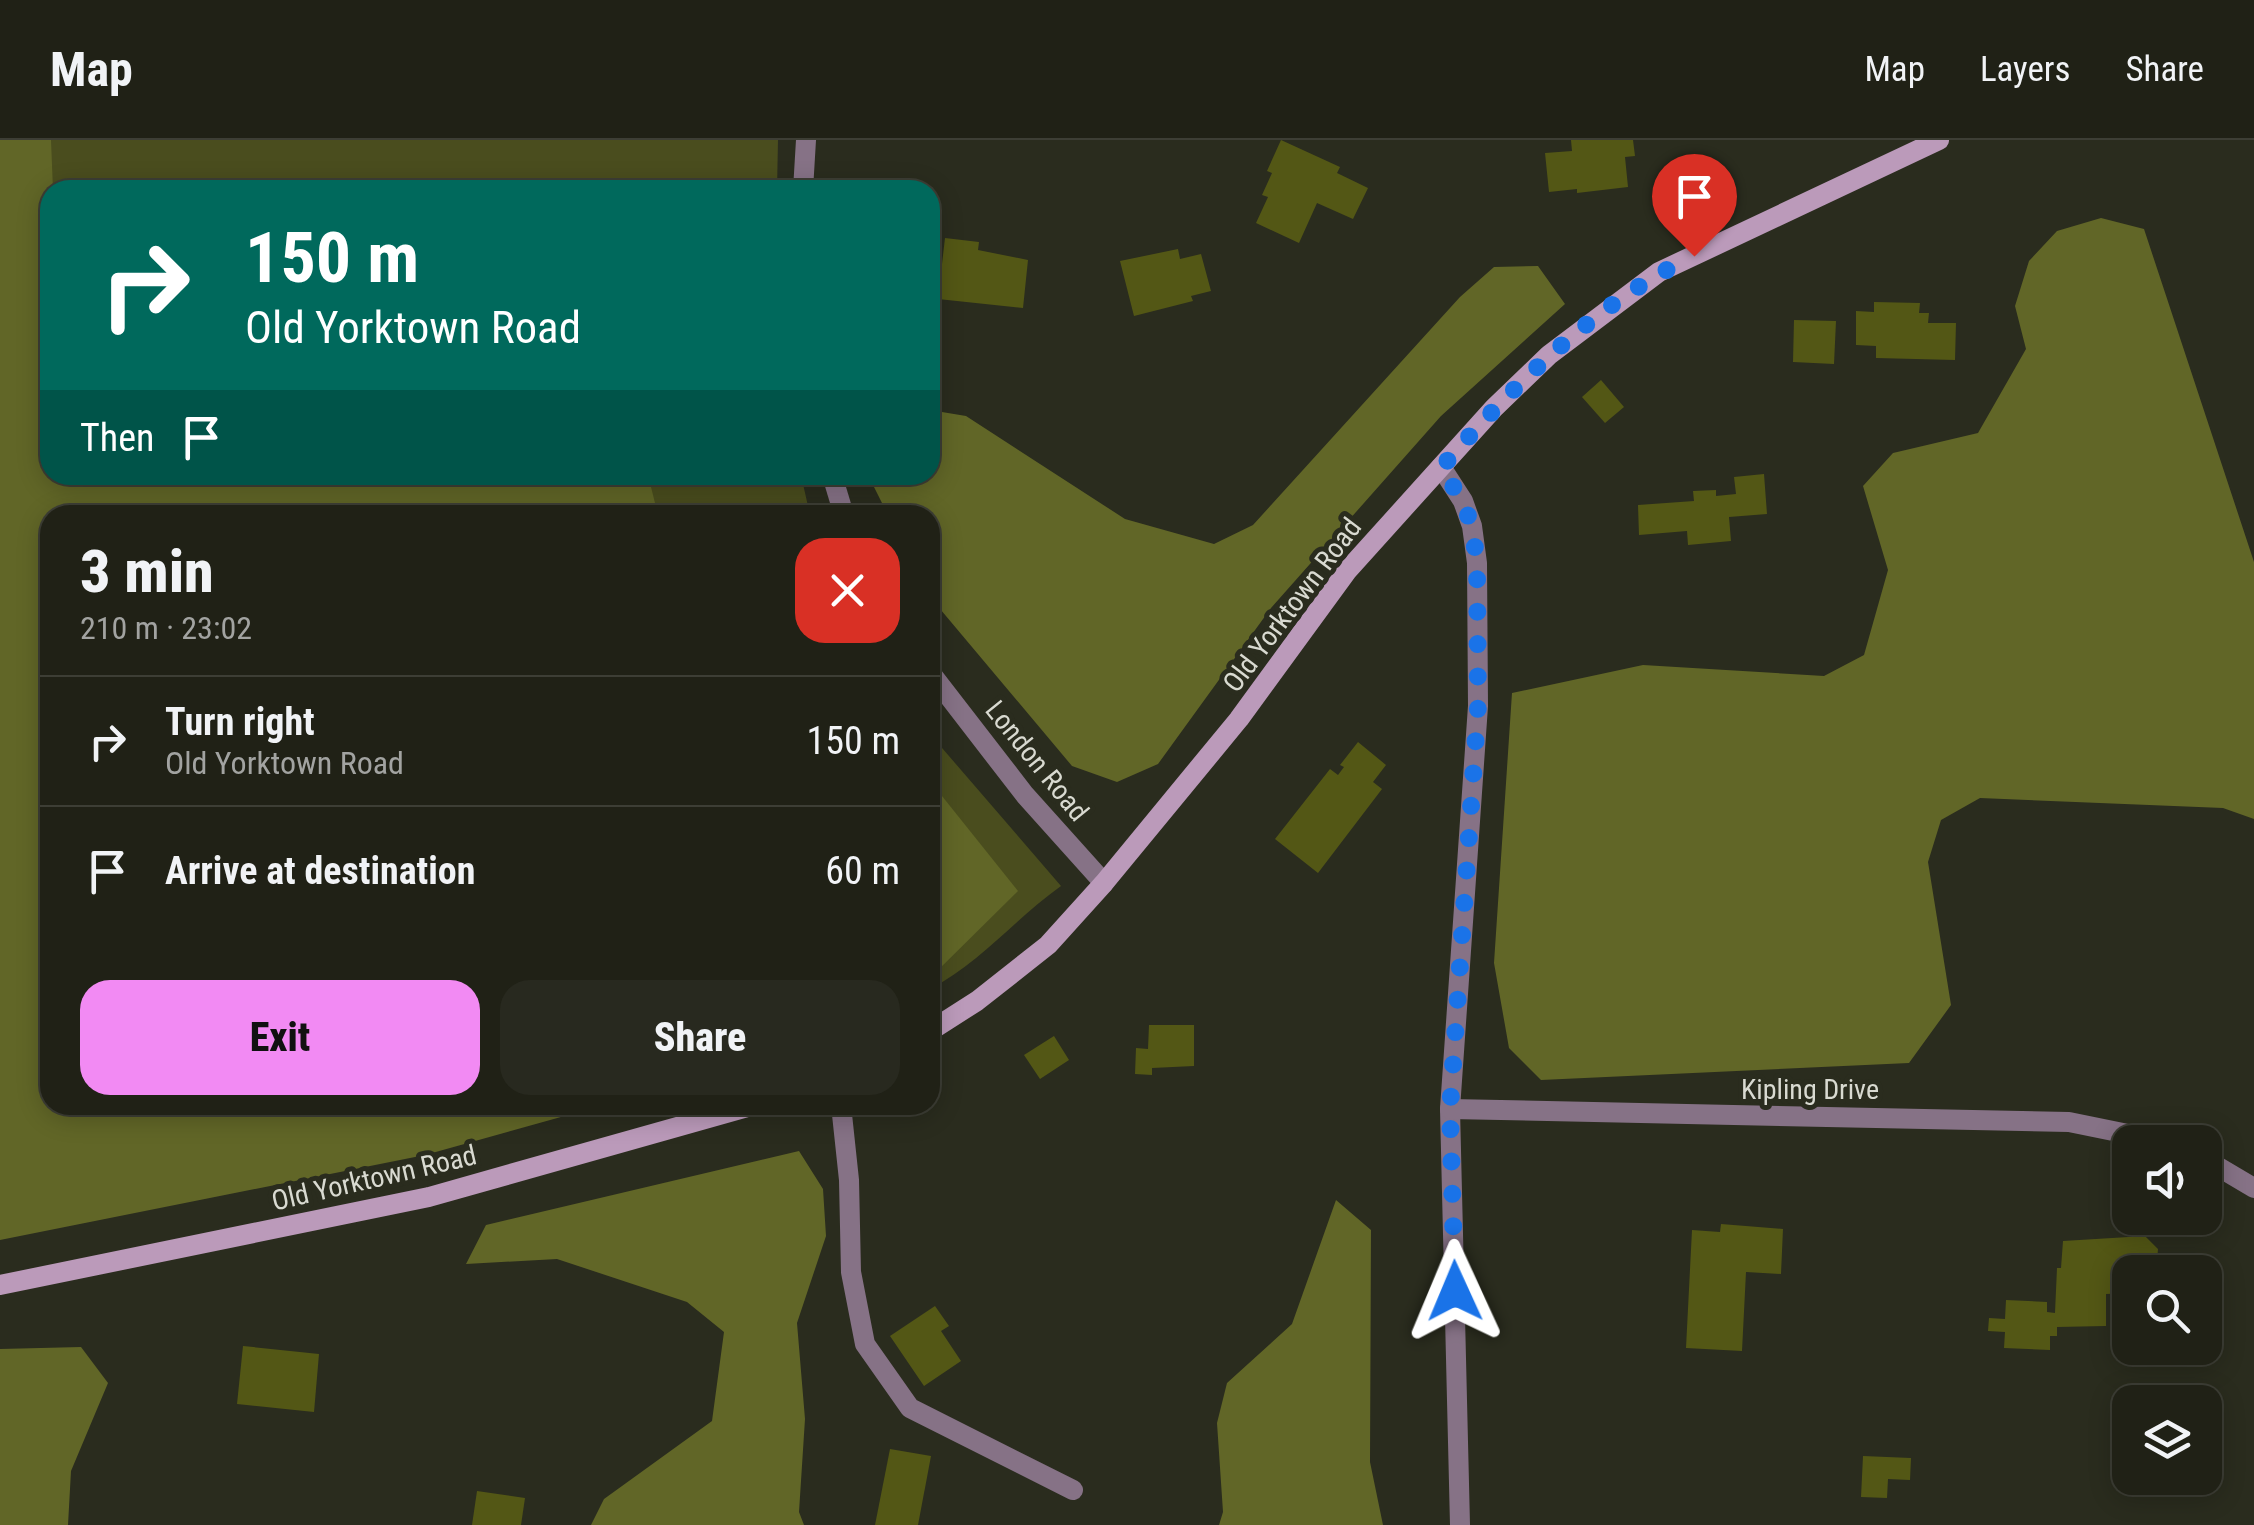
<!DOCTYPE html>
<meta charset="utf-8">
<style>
body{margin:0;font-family:"Roboto Condensed",sans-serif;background:#28291f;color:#f1f3f6;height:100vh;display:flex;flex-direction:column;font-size:38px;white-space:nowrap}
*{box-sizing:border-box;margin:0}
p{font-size:32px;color:#a2a3a1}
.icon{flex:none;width:55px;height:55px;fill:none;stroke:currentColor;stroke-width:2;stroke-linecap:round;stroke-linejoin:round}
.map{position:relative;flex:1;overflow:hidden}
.panel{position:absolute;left:40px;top:365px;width:900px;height:610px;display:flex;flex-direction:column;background:#202116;border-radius:30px;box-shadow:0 5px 25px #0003,0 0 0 2px #3d3e35}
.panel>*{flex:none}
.guide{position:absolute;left:40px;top:40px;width:900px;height:305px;border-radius:30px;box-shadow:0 5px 25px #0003,0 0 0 2px #3d3e35;background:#00695c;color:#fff;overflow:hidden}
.controls{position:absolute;left:2112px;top:985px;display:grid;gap:20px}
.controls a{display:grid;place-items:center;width:110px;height:110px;border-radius:20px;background:#202116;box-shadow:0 5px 25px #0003,0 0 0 2px #3d3e35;font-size:50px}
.pin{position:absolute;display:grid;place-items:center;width:85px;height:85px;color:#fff;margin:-102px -42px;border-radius:50% 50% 50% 0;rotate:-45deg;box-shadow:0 0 10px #0007}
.pin .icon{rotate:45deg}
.me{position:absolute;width:110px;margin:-55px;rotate:359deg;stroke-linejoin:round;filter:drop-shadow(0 0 8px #0008)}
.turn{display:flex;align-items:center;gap:35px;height:210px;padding:0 40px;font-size:45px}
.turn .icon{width:130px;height:130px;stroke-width:2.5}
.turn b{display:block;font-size:70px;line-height:85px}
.then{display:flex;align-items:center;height:95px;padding:0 40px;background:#0003;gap:20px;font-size:38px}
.round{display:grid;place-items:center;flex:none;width:105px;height:105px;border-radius:30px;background:#28291f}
.overview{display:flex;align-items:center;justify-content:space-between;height:170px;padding:0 40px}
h1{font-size:60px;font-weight:800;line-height:75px}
.cta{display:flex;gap:20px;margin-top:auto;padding:20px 40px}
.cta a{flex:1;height:115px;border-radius:30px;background:#f28af3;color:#111;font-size:40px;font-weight:800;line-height:115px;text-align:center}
.cta a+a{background:#28291f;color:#f1f3f6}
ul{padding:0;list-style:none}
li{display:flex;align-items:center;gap:30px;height:130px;padding:0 40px;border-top:2px solid #3d3e35}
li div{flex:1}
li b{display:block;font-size:38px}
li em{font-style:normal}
header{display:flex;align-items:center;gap:60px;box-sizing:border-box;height:140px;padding:0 50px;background:#202116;border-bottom:2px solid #3d3e35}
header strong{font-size:48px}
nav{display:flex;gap:55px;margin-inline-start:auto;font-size:35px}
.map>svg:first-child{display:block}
</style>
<header>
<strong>Map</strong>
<nav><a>Map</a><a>Layers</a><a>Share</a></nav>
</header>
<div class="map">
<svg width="2254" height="1385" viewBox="0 0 2254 1385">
<rect width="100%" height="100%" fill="#2a2c1e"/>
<g fill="#4a4d1e">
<polygon points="6,0 778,0 777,50 50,50 50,335 801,335 810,375 50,375"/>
<path d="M 930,594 L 1061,746 C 1016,778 979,824 930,849 Z"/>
</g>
<g fill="#616627">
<polygon points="0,0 51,0 53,50 50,50 50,335 648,335 658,375 50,375 50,965 604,965 425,1015 0,1100"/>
<polygon points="2101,78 2144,89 2254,422 2254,679 2223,668 1980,658 1941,680 1928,722 1951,865 1909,923 1541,940 1509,908 1494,823 1512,553 1643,525 1824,536 1864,515 1888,430 1863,346 1893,313 1978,293 2026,209 2015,166 2029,121 2057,91"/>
<polygon points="1538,126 1565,164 1441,276 1271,468 1158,624 1117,642 1072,626 930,457 930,375 888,375 868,335 930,335 930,270 966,276 1125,379 1214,404 1253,385 1460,157 1494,127"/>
<polygon points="930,641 1018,751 930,838"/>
<polygon points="799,1011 823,1049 826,1096 797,1183 805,1279 799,1372 804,1385 591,1385 604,1359 712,1281 724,1192 687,1162 557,1119 466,1124 486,1085"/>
<polygon points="1336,1060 1371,1090 1370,1322 1383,1385 1219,1385 1223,1372 1217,1283 1227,1243 1292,1184"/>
<polygon points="81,1207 108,1243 71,1331 68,1385 0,1385 0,1209"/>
</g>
<g fill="#535715">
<polygon points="1281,0 1340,27 1337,33 1368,48 1353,79 1317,63 1299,103 1256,83 1268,57 1262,55 1272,33 1267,31"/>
<polygon points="1571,0 1633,0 1635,16 1625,17 1628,47 1577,53 1577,49 1549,52 1545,13 1572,11"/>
<polygon points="945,98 979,102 978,110 1028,120 1023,168 938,159"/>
<polygon points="1178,109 1180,119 1201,114 1211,151 1191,156 1193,161 1134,176 1120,121"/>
<polygon points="1874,162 1920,163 1919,173 1929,173 1928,183 1956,183 1955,220 1876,218 1876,206 1856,205 1856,171 1874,172"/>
<polygon points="1794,180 1836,181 1834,224 1793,222"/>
<polygon points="1601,240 1624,267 1605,283 1582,257"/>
<polygon points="1764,334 1767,374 1729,377 1731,401 1688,405 1687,391 1639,395 1638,365 1694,361 1693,351 1716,350 1716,356 1736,354 1734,337"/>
<polygon points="1358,602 1386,625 1373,642 1382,649 1318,733 1275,699 1330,629 1338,635 1344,627 1340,625"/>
<polygon points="1149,885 1194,885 1194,926 1152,928 1152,935 1135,934 1136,908 1148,909"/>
<polygon points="1054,896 1069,920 1040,939 1024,915"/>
<polygon points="1721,1084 1783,1089 1781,1134 1746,1132 1742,1211 1686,1208 1692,1090 1720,1092"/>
<polygon points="2145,1096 2158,1109 2156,1132 2130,1132 2130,1153 2106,1154 2106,1186 2057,1187 2057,1196 2050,1196 2050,1210 2004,1208 2005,1192 1988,1191 1989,1178 2005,1179 2006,1160 2047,1162 2047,1172 2055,1173 2057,1128 2061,1128 2063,1101"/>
<polygon points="935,1166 949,1186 941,1191 961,1221 924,1246 890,1196"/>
<polygon points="243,1206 319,1214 314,1272 237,1264"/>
<polygon points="890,1309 931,1316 918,1385 875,1385"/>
<polygon points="1863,1316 1911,1318 1910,1340 1888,1339 1887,1358 1861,1357"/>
<polygon points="477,1351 525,1358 521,1385 472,1385"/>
</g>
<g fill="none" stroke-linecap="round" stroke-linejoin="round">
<polyline stroke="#867286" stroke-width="20" points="841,965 849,1040 851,1132 865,1204 910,1268 1073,1350"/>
<g stroke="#867286" stroke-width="20">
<polyline points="1441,327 1463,361 1472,386 1477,423 1478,566 1450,969 1460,1385"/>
<polyline points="1450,969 2069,982 2167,1002"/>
<polyline points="2205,1019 2254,1048"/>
</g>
<g stroke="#867286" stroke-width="20">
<polyline points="803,50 806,0"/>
<polyline points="832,335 844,375"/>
<polyline points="930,532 1025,655 1104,743"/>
</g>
<g stroke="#bb9aba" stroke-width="20">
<polyline points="930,891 977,861 1048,805 1104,743 1239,579 1347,431 1494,268 1549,215 1659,132 1939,0"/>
<polyline points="0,1145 429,1057 755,965"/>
</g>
</g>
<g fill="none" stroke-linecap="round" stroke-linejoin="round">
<path stroke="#1a73e8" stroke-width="18" stroke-dasharray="0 32.4" d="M 1455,1151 L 1450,969 L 1478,566 L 1477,423 L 1472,386 L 1462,360 L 1441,328 C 1512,247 1596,162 1694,116"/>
</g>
<g text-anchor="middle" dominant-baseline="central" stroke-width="10" stroke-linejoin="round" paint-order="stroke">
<g font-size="28" fill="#d9dad1" stroke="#2a2c1e">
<text transform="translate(1292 465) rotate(-53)">Old Yorktown Road</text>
<text transform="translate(1037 621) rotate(51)">London Road</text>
<text x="1810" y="949">Kipling Drive</text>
<text transform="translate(374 1038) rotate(-13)">Old Yorktown Road</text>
</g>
</g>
</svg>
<div class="controls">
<a><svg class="icon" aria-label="sound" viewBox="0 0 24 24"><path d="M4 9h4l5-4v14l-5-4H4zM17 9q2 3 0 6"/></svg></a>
<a><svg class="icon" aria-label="search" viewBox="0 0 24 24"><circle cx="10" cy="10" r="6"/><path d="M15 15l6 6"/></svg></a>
<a><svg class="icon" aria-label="layers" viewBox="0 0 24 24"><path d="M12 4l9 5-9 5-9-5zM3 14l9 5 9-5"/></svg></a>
</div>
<div class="pin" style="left:1694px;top:116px;background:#d93025"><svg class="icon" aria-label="arrive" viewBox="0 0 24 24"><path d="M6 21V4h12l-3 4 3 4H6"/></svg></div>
<svg class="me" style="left:1455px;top:1151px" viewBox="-20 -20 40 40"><path d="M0-17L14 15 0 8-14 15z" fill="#1a73e8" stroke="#fff" stroke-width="4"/></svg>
<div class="guide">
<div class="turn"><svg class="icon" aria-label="right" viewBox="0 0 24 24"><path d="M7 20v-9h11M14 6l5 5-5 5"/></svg><div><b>150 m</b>Old Yorktown Road</div></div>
<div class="then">Then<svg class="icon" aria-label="arrive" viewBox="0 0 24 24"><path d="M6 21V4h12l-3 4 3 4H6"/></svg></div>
</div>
<section class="panel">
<div class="overview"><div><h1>3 min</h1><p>210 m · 23:02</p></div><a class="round" style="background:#d93025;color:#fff"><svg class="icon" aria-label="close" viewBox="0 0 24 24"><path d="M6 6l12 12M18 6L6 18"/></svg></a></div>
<ul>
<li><svg class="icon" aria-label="right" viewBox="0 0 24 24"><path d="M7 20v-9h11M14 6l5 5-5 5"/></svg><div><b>Turn right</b><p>Old Yorktown Road</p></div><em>150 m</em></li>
<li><svg class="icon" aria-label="arrive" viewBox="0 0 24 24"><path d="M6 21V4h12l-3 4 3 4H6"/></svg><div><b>Arrive at destination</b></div><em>60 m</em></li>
</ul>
<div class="cta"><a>Exit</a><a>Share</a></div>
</section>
</div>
